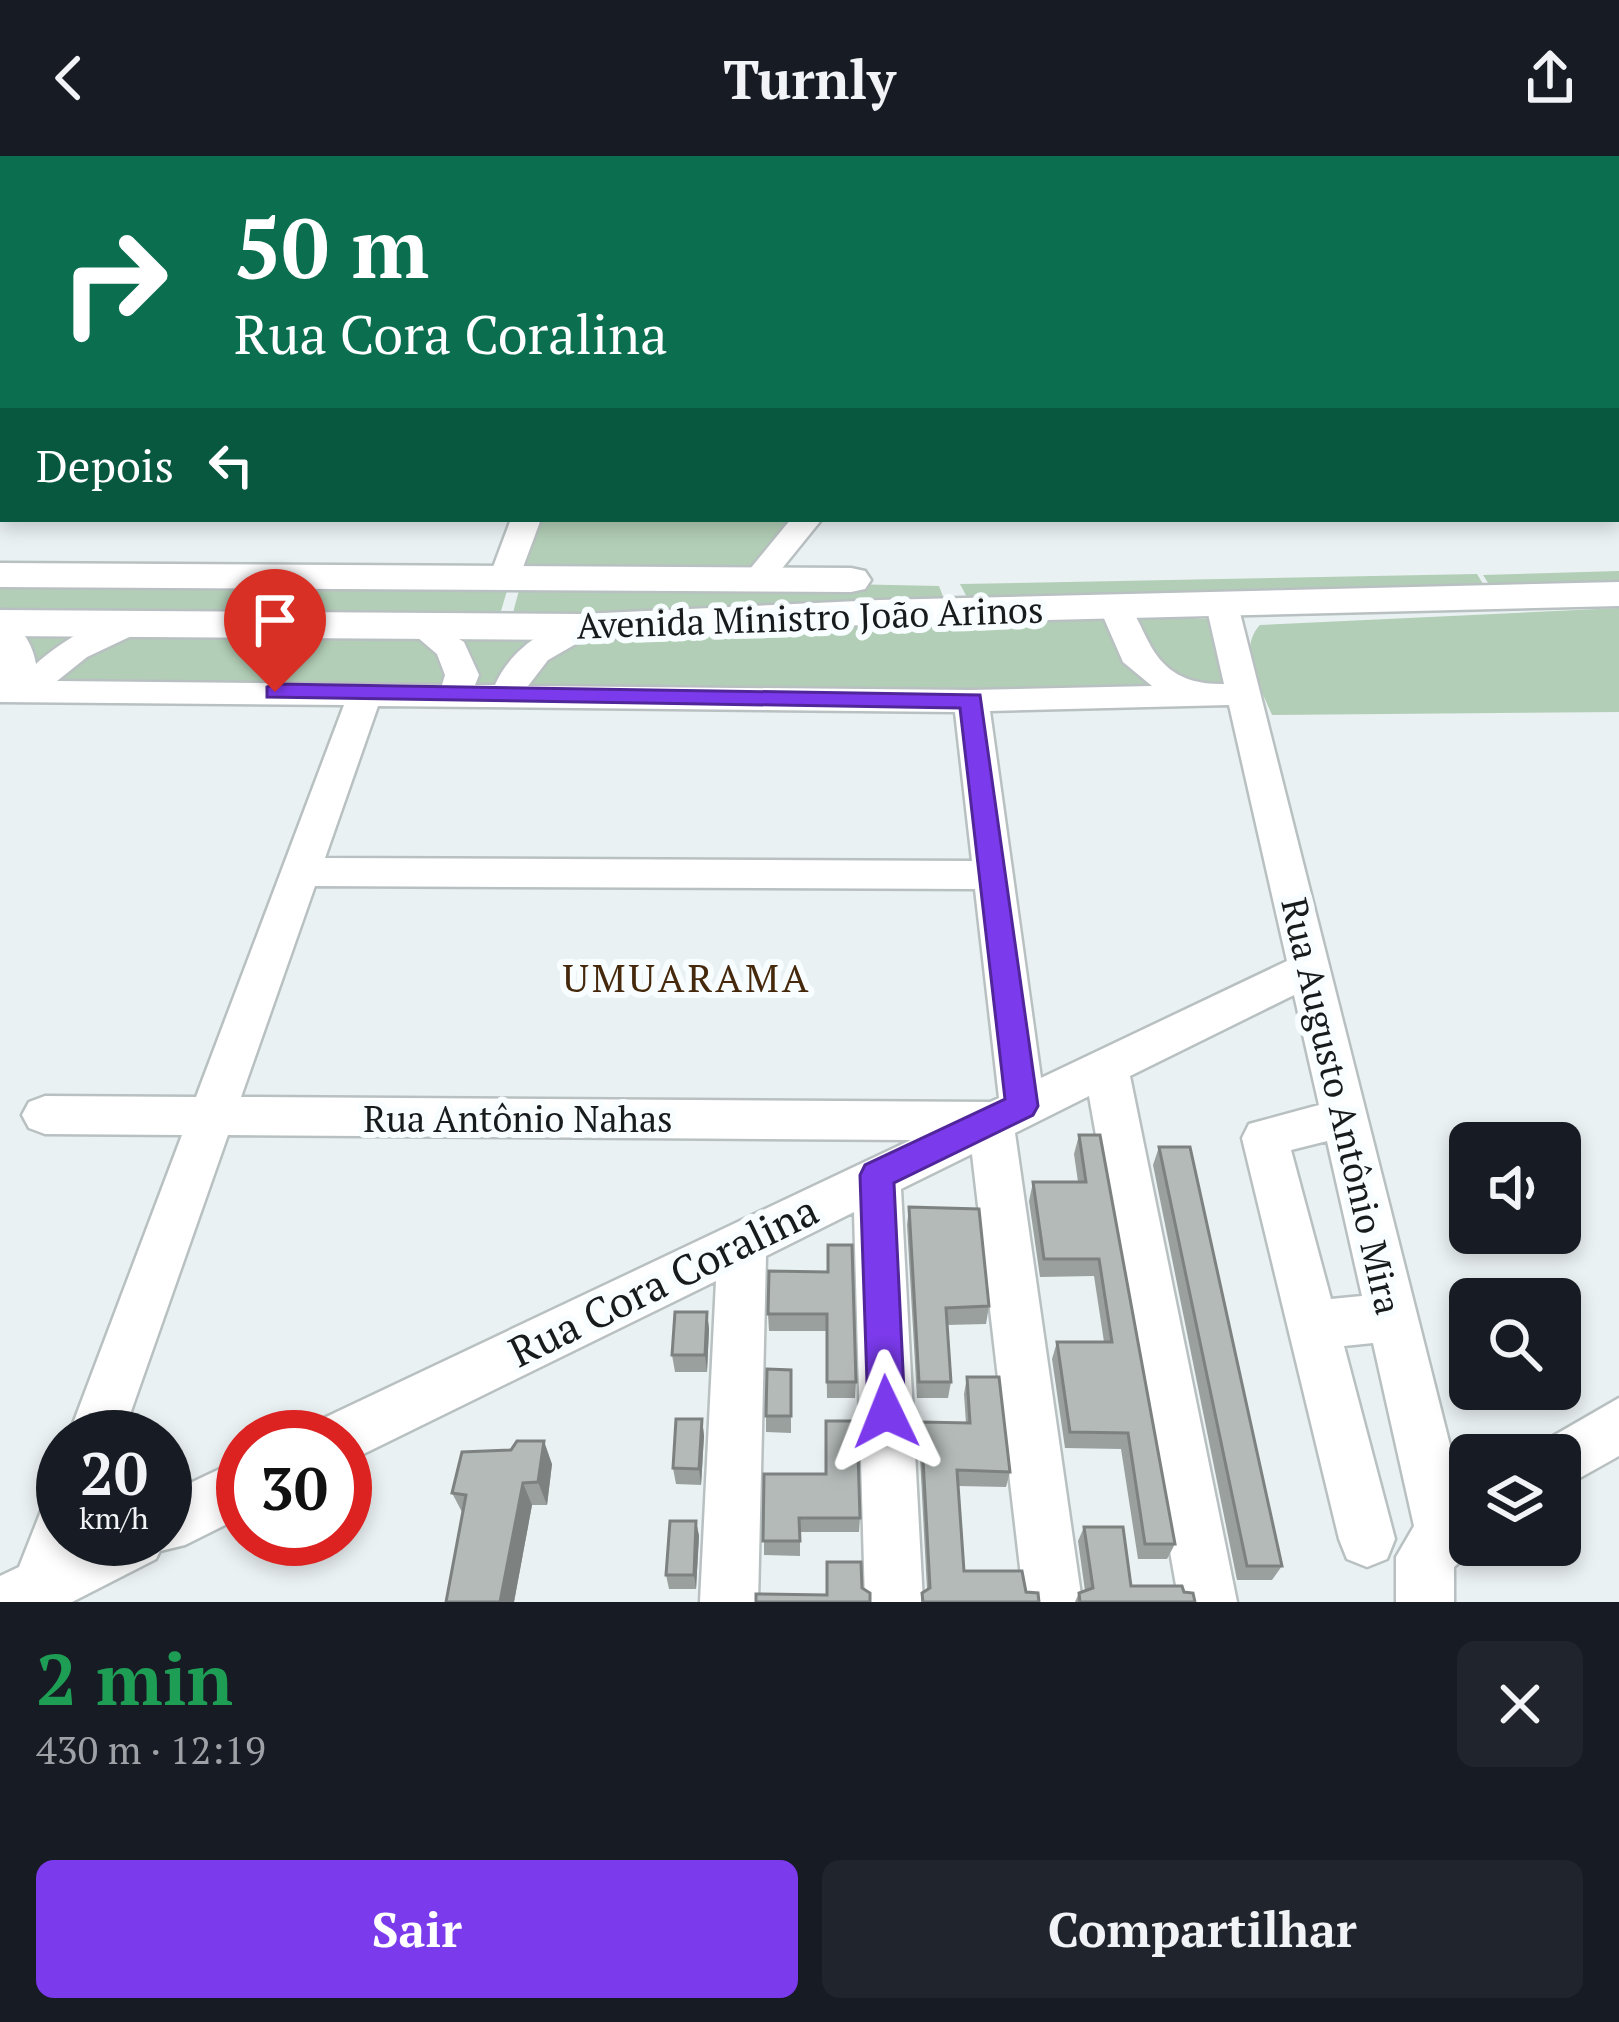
<!DOCTYPE html>
<html lang="pt">
<meta charset="utf-8">
<style>
body{margin:0;font-family:"PT Serif",serif;background:#20242c;color:#f1f3f6;height:100vh;display:flex;flex-direction:column;font-size:45px;white-space:nowrap}
*{box-sizing:border-box;margin:0}
p{font-size:39px;color:#9ea1a6}
.icon{flex:none;width:66px;height:66px;fill:none;stroke:currentColor;stroke-width:2;stroke-linecap:round;stroke-linejoin:round}
.map{position:relative;height:1446px;overflow:hidden}
.side{display:flex;flex-direction:column;background:#171b24;flex:1}
.side>*{flex:none}
.hud{position:absolute;left:0px;top:0px;width:1620px;height:366px;box-shadow:0 6px 18px #0003;background:#0b6e4f;color:#fff;overflow:hidden}
.tools{position:absolute;left:1449px;top:966px;display:grid;gap:24px}
.tools a{display:grid;place-items:center;width:132px;height:132px;border-radius:18px;background:#171b24;box-shadow:0 6px 18px #0003;font-size:60px}
.speed{position:absolute;left:36px;top:1254px;display:flex;gap:24px;font-size:60px;font-weight:700;text-align:center}
.speed>*{display:grid;place-content:center;width:156px;height:156px;border-radius:50%;background:#171b24;box-shadow:0 6px 18px #0003;line-height:1}
.speed small{font-size:30px;font-weight:400}
.speed .limit{border:18px solid #d22;background:#fff;color:#111}
.pin{position:absolute;display:grid;place-items:center;width:102px;height:102px;color:#fff;margin:-123px -51px;border-radius:50% 50% 50% 0;rotate:-45deg;box-shadow:0 0 12px #0007}
.pin .icon{rotate:45deg}
.me{position:absolute;width:132px;margin:-66px;rotate:358deg;stroke-linejoin:round;filter:drop-shadow(0 0 9px #0008)}
.turn{display:flex;align-items:center;gap:42px;height:252px;padding:0 36px;font-size:54px}
.turn .icon{width:156px;height:156px;stroke-width:2.5}
.turn b{display:block;font-size:84px;line-height:102px}
.then{display:flex;align-items:center;height:114px;padding:0 36px;background:#0003;gap:24px;font-size:45px}
.round{display:grid;place-items:center;flex:none;width:126px;height:126px;border-radius:18px;background:#20242c}
.head{display:flex;align-items:center;justify-content:space-between;height:204px;padding:0 36px}
h1{font-size:72px;font-weight:700;line-height:90px;color:#1e9e55}
.cta{display:flex;gap:24px;margin-top:auto;padding:24px 36px}
.cta a{flex:1;height:138px;border-radius:18px;background:#7c3aed;color:#fff;font-size:48px;font-weight:700;line-height:138px;text-align:center}
.cta a+a{background:#20242c;color:#f1f3f6}
header{display:flex;justify-content:space-between;align-items:center;height:156px;padding:0 36px;background:#171b24;font-size:54px;font-weight:700}
.map>svg:first-child{display:block}
</style>
<header><svg class="icon" aria-label="back" viewBox="0 0 24 24"><path d="M15 5l-7 7 7 7"/></svg>Turnly<svg class="icon" aria-label="share" viewBox="0 0 24 24"><path d="M12 15V3M7 8l5-5 5 5M5 13v7h14v-7"/></svg></header>
<div class="map">
<svg width="1619" height="1446" viewBox="0 0 1619 1446">
<rect width="100%" height="100%" fill="#eaf1f2"/>
<g fill="#b2ceb6">
<polygon points="526,363 807,363 754,426 939,430 947,451 510,468 522,423"/>
<polygon points="1619,415 1619,436 1497,441 1483,419"/>
<polygon points="1477,418 1491,441 971,449 960,428"/>
<polygon points="0,426 509,428 498,465 0,458"/>
<path d="M 1619,452 L 1619,556 L 1272,559 C 1262,533 1236,494 1260,469 Z"/>
<polygon points="1102,462 1217,463 1228,533 49,530 0,471"/>
</g>
<g fill="none" stroke-linecap="round" stroke-linejoin="round">
<defs>
<g id="minor">
<polygon points="31,0 53,0 29,3"/>
<polygon points="132,0 153,0 130,3"/>
<polygon points="235,0 256,0 233,3"/>
<polygon points="656,0 676,0 655,3"/>
<rect x="787" y="0" width="20" height="3"/>
<rect x="938" y="0" width="20" height="3"/>
<rect x="1094" y="0" width="20" height="3"/>
<polygon points="1411,0 1431,0 1432,3 1412,3"/>
<polygon points="3,26 3,39 0,40 0,27"/>
<rect x="1617" y="46" width="2" height="12"/>
<rect x="0" y="134" width="3" height="14"/>
<polygon points="3,240 3,258 0,259 0,241"/>
<polygon points="0,323 3,324 3,342 0,341"/>
<polygon points="511,363 541,363 519,422 504,431 489,422"/>
<polygon points="791,363 822,363 767,431 745,431 741,424"/>
<path d="M 1222,440 L 1238,449 L 1462,1337 L 1470,1334 L 1470,1389 L 1479,1389 L 1454,1411 L 1454,1446 L 1396,1446 L 1396,1401 L 1414,1370 L 1373,1187 L 1344,1190 L 1395,1383 L 1387,1403 L 1367,1411 L 1347,1403 L 1339,1383 L 1242,982 L 1249,968 L 1319,949 L 1294,839 L 1130,920 L 1237,1446 L 1179,1446 L 1089,940 L 1015,977 L 1082,1446 L 1024,1446 L 972,998 L 901,1033 L 923,1446 L 865,1446 L 854,1056 L 766,1100 L 758,1446 L 700,1446 L 716,1125 L 345,1307 L 345,1281 L 316,1281 L 324,1262 L 911,984 L 228,979 L 122,1281 L 68,1281 L 182,979 L 45,978 L 29,972 L 22,959 L 29,946 L 45,940 L 196,941 L 344,549 L 0,546 L 0,461 C 20,466 33,488 36,508 C 59,487 110,453 142,461 L 147,468 L 142,475 L 87,501 L 57,525 L 442,529 L 445,519 L 437,498 L 403,469 L 419,459 L 464,486 L 479,519 L 475,529 L 495,529 C 510,494 545,471 582,461 L 598,471 L 593,478 L 548,504 L 528,530 L 971,534 L 1152,530 L 1123,506 L 1099,451 L 1115,442 C 1152,451 1136,530 1224,528 L 1206,449 ZM 1229,549 L 1287,805 L 1041,922 L 990,555 ZM 378,550 L 955,556 L 972,705 L 325,702 ZM 315,730 L 975,733 L 999,942 L 990,946 L 241,941 ZM 1327,985 L 1362,1140 L 1331,1143 L 1291,994 Z"/>
<polygon points="1619,1242 1619,1300 1560,1333 1560,1299 1535,1299 1541,1287"/>
<polygon points="243,1302 243,1360 185,1389 160,1395 156,1403 72,1446 0,1446 0,1420 19,1411 43,1350 63,1342 63,1383 165,1383 165,1339"/>
</g>
<g id="major">
<polygon points="1477,0 1547,0 1549,3 1479,3"/>
<polygon points="1619,1 1619,17 1617,3 1608,3"/>
<polygon points="0,407 851,412 865,415 871,424 865,433 851,436 0,431"/>
<polygon points="1619,426 1619,450 880,468 582,484 0,480 0,454 582,458 880,444"/>
</g>
</defs>
<use href="#minor" stroke="#b9c0c1" stroke-width="5"/>
<use href="#major" stroke="#b9c0c1" stroke-width="5"/>
<use href="#minor" fill="#fff" fill-rule="evenodd"/>
<use href="#major" fill="#fff" fill-rule="evenodd"/>
</g>
<g fill="#9aa09e">
<polygon points="1617,113 1619,113 1619,237 1617,229"/>
<polygon points="1079,979 1175,1388 1167,1403 1138,1403 1121,1293 1065,1292 1052,1203 1057,1186 1104,1186 1094,1120 1040,1121 1029,1045 1033,1026 1078,1026 1074,998"/>
<polygon points="1159,991 1282,1410 1272,1424 1237,1424 1153,1009"/>
<polygon points="909,1051 989,1150 986,1168 947,1169 951,1226 948,1242 917,1242 907,1069"/>
<polygon points="828,1116 856,1226 855,1242 827,1242 826,1175 769,1175 768,1158"/>
<polygon points="707,1156 709,1173 707,1216 675,1216 672,1199"/>
<polygon points="791,1214 791,1277 766,1276 766,1260"/>
<polygon points="967,1221 1010,1316 1006,1331 958,1330 964,1415 1026,1436 1039,1446 921,1446 922,1437 927,1434 919,1282 921,1266 966,1267 964,1238"/>
<polygon points="702,1263 704,1280 701,1329 676,1328 673,1312"/>
<polygon points="511,1294 552,1308 547,1349 532,1349 514,1446 446,1446 463,1358 452,1337"/>
<polygon points="764,1318 860,1362 859,1376 800,1376 800,1400 764,1399"/>
<polygon points="696,1365 699,1380 696,1433 669,1433 666,1419"/>
<polygon points="1084,1371 1131,1430 1184,1436 1195,1446 1075,1446 1079,1437 1085,1435 1078,1385"/>
</g>
<g fill="#7d8281">
<polygon points="707,1156 709,1173 707,1216 705,1199"/>
<polygon points="702,1263 704,1280 701,1329 699,1313"/>
<polygon points="544,1285 552,1308 547,1349 538,1326"/>
<polygon points="523,1327 532,1349 514,1446 500,1446"/>
<polygon points="696,1365 699,1380 696,1433 694,1419"/>
</g>
<g fill="#b3bab8" stroke="#7d8281" stroke-width="3">
<polygon points="1617,113 1619,113 1619,183 1617,176"/>
<polygon points="1079,979 1100,979 1175,1388 1145,1388 1128,1277 1070,1276 1057,1186 1112,1186 1099,1103 1044,1103 1033,1026 1086,1026"/>
<polygon points="1159,991 1190,991 1282,1410 1247,1410"/>
<polygon points="909,1051 979,1053 989,1150 946,1152 951,1226 919,1226"/>
<polygon points="828,1089 852,1089 856,1226 827,1226 827,1158 768,1158 769,1115 828,1116"/>
<polygon points="675,1156 707,1156 705,1199 672,1199"/>
<polygon points="767,1213 791,1214 791,1260 766,1260"/>
<polygon points="967,1221 999,1221 1010,1316 957,1314 964,1415 1022,1415 1026,1436 1038,1437 1039,1446 923,1446 922,1437 930,1432 921,1266 970,1267"/>
<polygon points="676,1263 702,1263 699,1313 673,1312"/>
<polygon points="826,1265 857,1265 860,1362 799,1362 800,1385 763,1385 764,1318 826,1318"/>
<polygon points="517,1285 544,1285 538,1326 523,1327 500,1446 446,1446 466,1339 452,1337 462,1296 511,1294"/>
<polygon points="670,1365 696,1365 694,1419 666,1419"/>
<polygon points="1084,1371 1123,1371 1131,1430 1182,1430 1184,1436 1193,1437 1195,1446 1080,1446 1079,1437 1093,1432"/>
<polygon points="827,1406 861,1406 862,1432 870,1437 870,1446 756,1446 756,1438 827,1439"/>
</g>
<polygon fill="#7c3aed" stroke="#51269a" stroke-width="3" points="275,528 980,539 1038,950 1033,959 894,1027 905,1256 900,1269 886,1275 873,1269 868,1256 860,1019 865,1009 1005,943 960,552 267,541 267,531"/>
<g text-anchor="middle" dominant-baseline="central" stroke-width="12" stroke-linejoin="round" paint-order="stroke">
<g font-size="36" fill="#181b1c" stroke="#f8feff">
<text transform="translate(810 461) rotate(-2)">Avenida Ministro João Arinos</text>
<text transform="translate(1342 950) rotate(77)">Rua Augusto Antônio Mira</text>
<text x="518" y="962">Rua Antônio Nahas</text>
</g>
<g font-size="39" letter-spacing="3" fill="#46290c" stroke="#f8feff">
<text x="687" y="821">UMUARAMA</text>
</g>
<g font-size="42" fill="#181b1c" stroke="#f8feff">
<text transform="translate(663 1124) rotate(-26)">Rua Cora Coralina</text>
</g>
</g>
</svg>
<div class="tools">
<a><svg class="icon" aria-label="sound" viewBox="0 0 24 24"><path d="M4 9h4l5-4v14l-5-4H4zM17 9q2 3 0 6"/></svg></a>
<a><svg class="icon" aria-label="search" viewBox="0 0 24 24"><circle cx="10" cy="10" r="6"/><path d="M15 15l6 6"/></svg></a>
<a><svg class="icon" aria-label="layers" viewBox="0 0 24 24"><path d="M12 4l9 5-9 5-9-5zM3 14l9 5 9-5"/></svg></a>
</div>
<div class="speed"><div>20<small>km/h</small></div><div class="limit">30</div></div>
<div class="pin" style="left:275px;top:536px;background:#d93025"><svg class="icon" aria-label="arrive" viewBox="0 0 24 24"><path d="M6 21V4h12l-3 4 3 4H6"/></svg></div>
<svg class="me" style="left:886px;top:1256px" viewBox="-20 -20 40 40"><path d="M0-17L14 15 0 8-14 15z" fill="#7c3aed" stroke="#fff" stroke-width="4"/></svg>
<div class="hud">
<div class="turn"><svg class="icon" aria-label="right" viewBox="0 0 24 24"><path d="M7 20v-9h11M14 6l5 5-5 5"/></svg><div><b>50 m</b>Rua Cora Coralina</div></div>
<div class="then">Depois<svg class="icon" aria-label="left" viewBox="0 0 24 24"><path d="M17 20v-9H6M10 6l-5 5 5 5"/></svg></div>
</div>
</div>
<section class="side">
<div class="head"><div><h1>2 min</h1><p>430 m · 12:19</p></div><a class="round"><svg class="icon" aria-label="close" viewBox="0 0 24 24"><path d="M6 6l12 12M18 6L6 18"/></svg></a></div>
<div class="cta"><a>Sair</a><a>Compartilhar</a></div>
</section>
